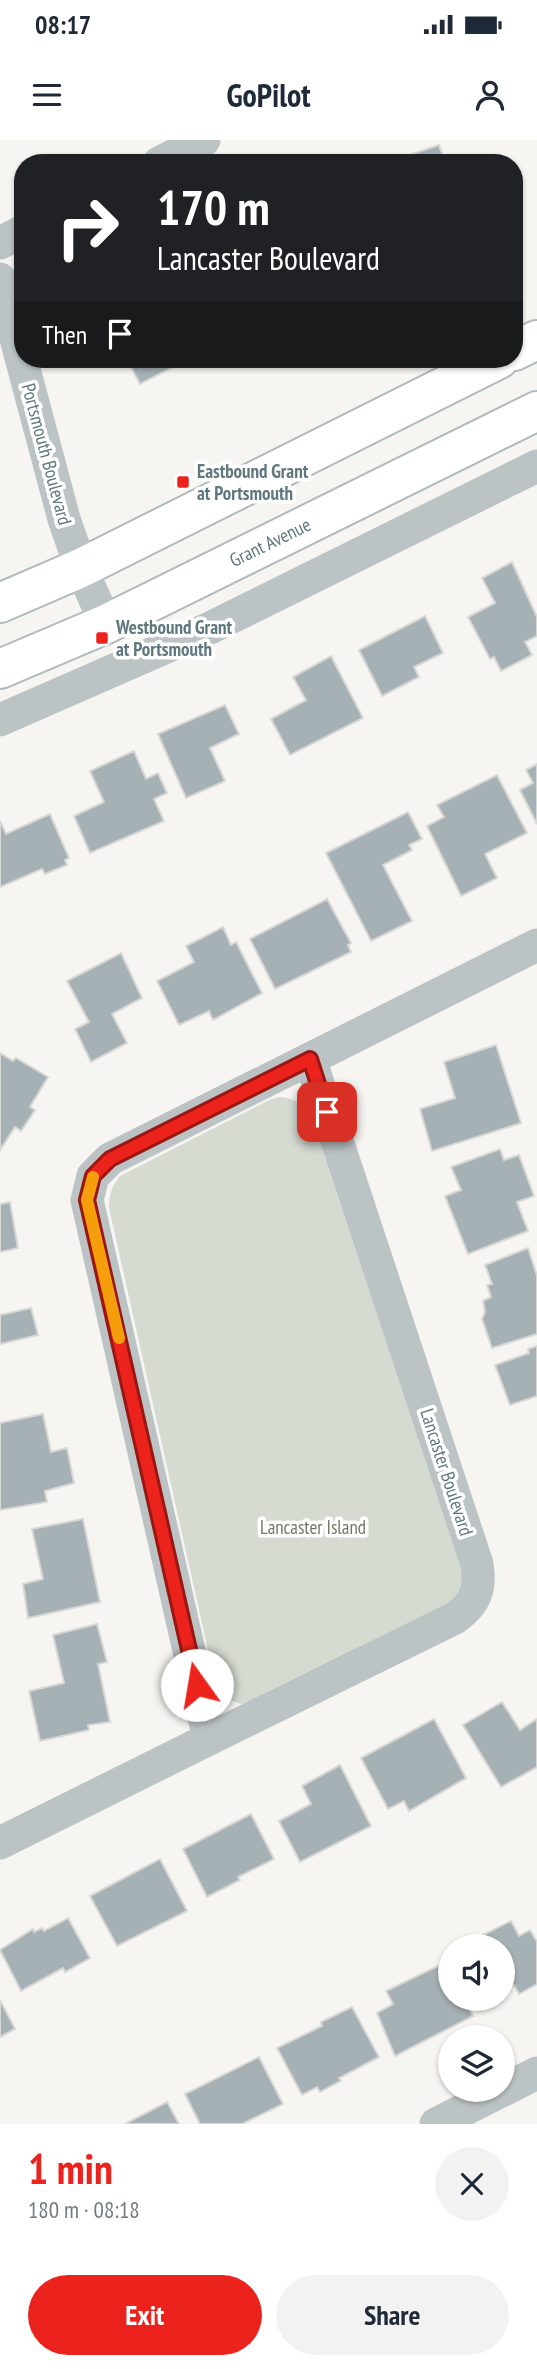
<!DOCTYPE html>
<meta charset="utf-8">
<style>
body{margin:0;font-family:"PT Sans Narrow",sans-serif;background:#f2f2f3;color:#1f2937;height:100vh;display:flex;flex-direction:column;font-size:26px;white-space:nowrap}
*{box-sizing:border-box;margin:0}
p{font-size:23px;color:#747a83}
.icon{flex:none;width:38px;height:38px;fill:none;stroke:currentColor;stroke-width:2;stroke-linecap:round;stroke-linejoin:round}
.map{position:relative;height:1984px;overflow:hidden}
.sheet{display:flex;flex-direction:column;background:#fff;flex:1}
.sheet>*{flex:none}
.hud{position:absolute;left:14px;top:14px;width:509px;height:214px;border-radius:28px;box-shadow:0 2px 5px #0004;background:#202124;color:#fff;overflow:hidden}
.buttons{position:absolute;left:438px;top:1794px;display:grid;gap:14px}
.buttons a{display:grid;place-items:center;width:77px;height:77px;border-radius:50%;background:#fff;box-shadow:0 2px 5px #0004;font-size:35px}
.pin{position:absolute;display:grid;place-items:center;width:60px;height:60px;color:#fff;margin:-30px;border-radius:14px;box-shadow:0 4px 10px #0006}
.me{position:absolute;width:77px;margin:-38px;rotate:347deg;stroke-linejoin:round;filter:drop-shadow(0 0 5px #0008)}
.turn{display:flex;align-items:center;gap:24px;height:147px;padding:0 28px;font-size:32px}
.turn .icon{width:91px;height:91px;stroke-width:2.5}
.turn b{display:block;font-size:49px;line-height:60px}
.then{display:flex;align-items:center;height:66px;padding:0 28px;background:#0003;gap:14px;font-size:26px}
.round{display:grid;place-items:center;flex:none;width:74px;height:74px;border-radius:37px;background:#f2f2f3}
.summary{display:flex;align-items:center;justify-content:space-between;height:119px;padding:0 28px}
h1{font-size:42px;font-weight:800;line-height:52px;color:#ec231c}
.button{display:flex;gap:14px;margin-top:auto;padding:14px 28px}
.button a{flex:1;height:80px;border-radius:42px;background:#ec231c;color:#fff;font-size:28px;font-weight:800;line-height:80px;text-align:center}
.button a+a{background:#f2f2f3;color:#1f2937}
.status{display:flex;justify-content:space-between;align-items:center;height:49px;padding:0 35px;background:#fff;direction:ltr}
.status svg{height:19px;fill:currentColor}
header{display:flex;justify-content:space-between;align-items:center;height:91px;padding:0 28px;background:#fff;font-size:32px;font-weight:800}
.map>svg:first-child{display:block}
</style>
<div class="status"><b>08:17</b><svg viewBox="0 0 49 12"><path d="M0 12V9h3v3zM5 12V6h3v6zM10 12V3h3v9zM15 12V0h3v12zM26 1h20v11H26zM47 4h2v5h-2z"/></svg></div>
<header><svg class="icon" aria-label="menu" viewBox="0 0 24 24"><path d="M4 6h16M4 12h16M4 18h16"/></svg>GoPilot<svg class="icon" aria-label="person" viewBox="0 0 24 24"><circle cx="12" cy="8" r="4"/><path d="M4 21q1-7 8-7t8 7"/></svg></header>
<div class="map">
<svg width="537" height="1984" viewBox="0 0 537 1984">
<rect width="100%" height="100%" fill="#f6f5f2"/>
<path fill="#d6dbd1" d="M 279,957 C 295,958 304,964 312,978 L 463,1431 L 464,1442 L 456,1463 L 245,1565 C 230,1562 222,1555 215,1541 L 109,1068 C 109,1054 112,1046 120,1036 L 269,960 Z"/>
<g fill="#a5b1b4" stroke="#d7d7d5" stroke-width="2">
<polygon points="439,5 445,23 388,23 388,22"/>
<polygon points="127,219 184,219 185,221 140,244"/>
<polygon points="512,422 537,477 537,496 525,502 532,515 501,531 494,517 490,519 468,477 495,463 482,438"/>
<polygon points="425,476 443,513 414,527 419,537 382,556 359,510"/>
<polygon points="331,516 363,578 290,615 271,579 306,560 293,537"/>
<polygon points="225,565 239,594 210,608 225,641 186,658 158,594"/>
<polygon points="134,611 146,639 158,633 167,653 154,659 164,681 90,713 74,676 104,662 90,631"/>
<polygon points="537,624 537,684 520,650 533,643 526,630"/>
<polygon points="497,635 527,693 485,714 497,738 461,756 427,686 444,677 437,665"/>
<polygon points="408,672 422,699 409,705 412,710 383,725 412,781 371,801 326,713"/>
<polygon points="50,674 69,718 65,720 67,725 45,734 42,729 0,747 0,681 6,694"/>
<polygon points="327,759 351,803 348,805 351,812 275,849 250,799"/>
<polygon points="223,787 231,805 236,802 262,853 213,880 209,871 179,885 157,841 194,822 186,806"/>
<polygon points="121,813 142,858 112,874 127,903 91,922 75,889 89,882 67,841"/>
<polygon points="496,905 521,983 432,1011 420,969 455,958 444,922"/>
<polygon points="0,913 13,921 16,918 48,937 30,967 35,970 21,991 15,987 0,1010"/>
<polygon points="500,1009 504,1020 519,1015 534,1056 517,1062 528,1091 468,1114 445,1056 461,1050 451,1027"/>
<polygon points="10,1062 18,1108 0,1112 0,1064"/>
<polygon points="528,1108 537,1136 537,1194 492,1208 482,1179 485,1172 483,1161 491,1157 487,1145 492,1144 485,1125"/>
<polygon points="31,1168 38,1195 0,1204 0,1175"/>
<polygon points="537,1206 537,1256 510,1265 495,1225 529,1213 528,1209"/>
<polygon points="43,1274 51,1312 67,1308 74,1343 45,1351 47,1362 0,1370 0,1283"/>
<polygon points="83,1379 100,1462 28,1478 23,1444 43,1439 32,1389"/>
<polygon points="97,1484 107,1522 98,1524 110,1582 88,1585 89,1590 40,1601 29,1551 64,1543 53,1495"/>
<polygon points="502,1562 520,1590 537,1579 537,1627 501,1647 463,1585"/>
<polygon points="434,1579 466,1638 409,1671 404,1661 388,1669 361,1618"/>
<polygon points="340,1625 371,1686 300,1722 279,1681 311,1664 302,1646"/>
<polygon points="251,1674 274,1719 238,1737 240,1740 207,1757 183,1709"/>
<polygon points="160,1719 187,1771 117,1806 90,1756"/>
<polygon points="68,1778 90,1818 65,1832 63,1828 21,1851 0,1810 33,1789 34,1792 42,1788 44,1791"/>
<polygon points="511,1781 519,1796 530,1790 537,1802 537,1844 519,1854 514,1845 502,1851 502,1806 479,1806 475,1799"/>
<polygon points="446,1822 450,1830 450,1858 465,1858 473,1876 395,1916 377,1873 393,1864 386,1851"/>
<polygon points="0,1860 15,1889 0,1897"/>
<polygon points="352,1867 379,1917 339,1938 341,1941 320,1952 317,1947 302,1955 277,1908 322,1886 321,1882"/>
<polygon points="259,1917 283,1964 242,1984 200,1984 185,1954"/>
<polygon points="167,1962 179,1984 125,1984"/>
</g>
<g fill="none" stroke-linecap="round" stroke-linejoin="round">
<defs>
<g id="secondary">
<polyline points="514,211 537,200"/>
<polyline points="0,463 81,428 499,219"/>
<polyline points="0,529 106,484 537,271"/>
</g>
</defs>
<use href="#secondary" stroke="#b0b9bc" stroke-width="42"/>
<g stroke="#bcc3c5" stroke-width="33">
<polyline points="159,23 204,0"/>
<polyline points="0,103 23,91"/>
<polyline points="0,139 64,379 81,428 106,484"/>
<polyline points="0,580 210,488 537,326"/>
<path d="M 209,1599 L 455,1478 C 476,1463 481,1449 477,1424 L 310,919"/>
<polyline points="0,1703 209,1599 87,1060 93,1036 110,1019 537,805"/>
<polyline points="436,1984 537,1933"/>
</g>
<use href="#secondary" stroke="#fff" stroke-width="38"/>
</g>
<g fill="none" stroke-linecap="round" stroke-linejoin="round">
<defs>
<polyline id="route" points="197,1545 87,1060 93,1036 110,1019 310,919 327,972"/>
</defs>
<use href="#route" stroke="#991712" stroke-width="18"/>
<use href="#route" stroke="#ec231c" stroke-width="12"/>
<polyline stroke="#f59e0b" stroke-width="12" points="93,1037 87,1060 119,1198"/>
</g>
<g fill="#ec231c" stroke="#fff" stroke-width="2.5">
<rect x="176" y="335" width="14" height="14" rx="3.5"/>
<rect x="95" y="491" width="14" height="14" rx="3.5"/>
</g>
<g text-anchor="middle" dominant-baseline="central" stroke-width="7" stroke-linejoin="round" paint-order="stroke">
<g font-size="19" fill="#5f777f" stroke="#fff">
<text transform="translate(47 314) rotate(75)">Portsmouth Boulevard</text>
<text transform="translate(270 402) rotate(-26)">Grant Avenue</text>
<text transform="translate(447 1332) rotate(72)">Lancaster Boulevard</text>
</g>
<g font-size="19" font-weight="bold" fill="#5f777f" stroke="#fff" text-anchor="start">
<text x="197" y="331">Eastbound Grant<tspan x="197" dy="22">at Portsmouth</tspan></text>
<text x="116" y="487">Westbound Grant<tspan x="116" dy="22">at Portsmouth</tspan></text>
</g>
<g font-size="19" fill="#6c7b62" stroke="#fff">
<text x="313" y="1387">Lancaster Island</text>
</g>
</g>
</svg>
<div class="buttons">
<a><svg class="icon" aria-label="sound" viewBox="0 0 24 24"><path d="M4 9h4l5-4v14l-5-4H4zM17 9q2 3 0 6"/></svg></a>
<a><svg class="icon" aria-label="layers" viewBox="0 0 24 24"><path d="M12 4l9 5-9 5-9-5zM3 14l9 5 9-5"/></svg></a>
</div>
<div class="pin" style="left:327px;top:972px;background:#d93025"><svg class="icon" aria-label="arrive" viewBox="0 0 24 24"><path d="M6 21V4h12l-3 4 3 4H6"/></svg></div>
<svg class="me" style="left:197px;top:1545px" viewBox="-20 -20 40 40"><circle r="19" fill="#fff"/><path d="M0-13L10 11 0 6-10 11z" fill="#ec231c"/></svg>
<div class="hud">
<div class="turn"><svg class="icon" aria-label="right" viewBox="0 0 24 24"><path d="M7 20v-9h11M14 6l5 5-5 5"/></svg><div><b>170 m</b>Lancaster Boulevard</div></div>
<div class="then">Then<svg class="icon" aria-label="arrive" viewBox="0 0 24 24"><path d="M6 21V4h12l-3 4 3 4H6"/></svg></div>
</div>
</div>
<section class="sheet">
<div class="summary"><div><h1>1 min</h1><p>180 m · 08:18</p></div><a class="round"><svg class="icon" aria-label="close" viewBox="0 0 24 24"><path d="M6 6l12 12M18 6L6 18"/></svg></a></div>
<div class="button"><a>Exit</a><a>Share</a></div>
</section>
